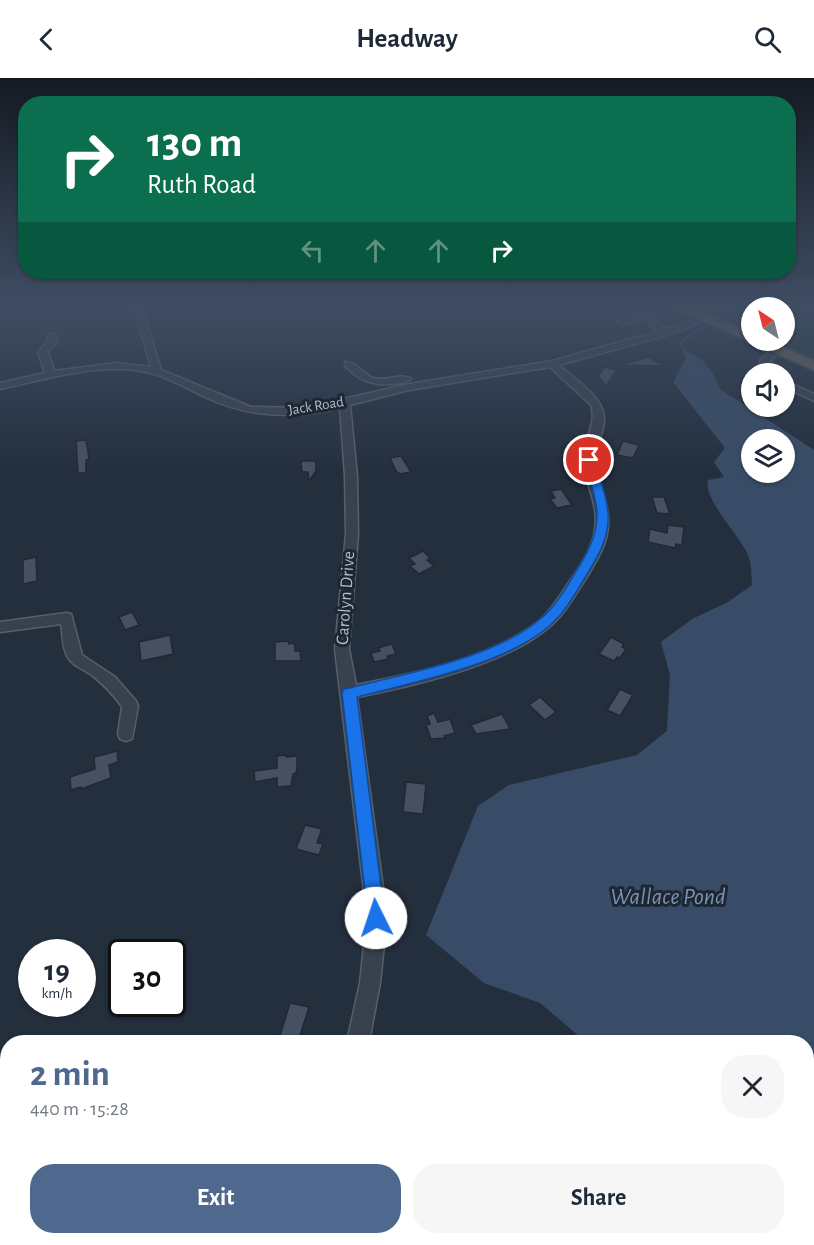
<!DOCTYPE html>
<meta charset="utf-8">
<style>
body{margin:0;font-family:"Alegreya Sans",sans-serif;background:#f6f6f7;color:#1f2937;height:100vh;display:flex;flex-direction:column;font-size:22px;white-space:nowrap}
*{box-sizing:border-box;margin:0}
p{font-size:20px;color:#747a83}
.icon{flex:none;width:33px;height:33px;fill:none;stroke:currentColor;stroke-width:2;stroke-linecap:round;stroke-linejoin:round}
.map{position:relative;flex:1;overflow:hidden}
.details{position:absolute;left:0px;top:957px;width:814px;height:210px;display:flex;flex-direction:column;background:#fff;border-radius:24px 24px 0 0;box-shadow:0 2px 4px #0004}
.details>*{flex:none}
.guide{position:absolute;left:18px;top:18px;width:778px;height:183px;border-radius:24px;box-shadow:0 2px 4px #0004;background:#0b6e4f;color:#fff;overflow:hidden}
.needle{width:39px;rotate:325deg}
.tools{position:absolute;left:741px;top:219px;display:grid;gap:12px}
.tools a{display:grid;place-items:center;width:54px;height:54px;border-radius:50%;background:#fff;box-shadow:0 2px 4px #0004;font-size:30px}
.speed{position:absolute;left:18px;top:861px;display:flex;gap:12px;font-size:30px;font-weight:700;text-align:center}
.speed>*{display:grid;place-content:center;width:78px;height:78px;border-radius:50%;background:#fff;box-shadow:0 2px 4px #0004;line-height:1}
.speed small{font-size:15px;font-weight:400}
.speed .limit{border:3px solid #111;border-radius:9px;background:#fff;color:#111}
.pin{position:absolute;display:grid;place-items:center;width:51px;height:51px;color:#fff;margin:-26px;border:3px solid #fff;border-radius:50%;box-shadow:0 2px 6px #0007}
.me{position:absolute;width:66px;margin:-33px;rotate:356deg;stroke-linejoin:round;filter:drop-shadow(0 0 4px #0008)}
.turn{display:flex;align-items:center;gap:21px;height:126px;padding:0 30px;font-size:27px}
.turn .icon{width:78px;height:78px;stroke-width:2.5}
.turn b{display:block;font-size:42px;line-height:51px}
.lanes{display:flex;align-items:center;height:57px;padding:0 30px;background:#0003;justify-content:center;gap:30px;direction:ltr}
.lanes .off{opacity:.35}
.round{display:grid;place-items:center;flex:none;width:63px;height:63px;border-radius:24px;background:#f6f6f7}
.head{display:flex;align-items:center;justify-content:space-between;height:102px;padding:0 30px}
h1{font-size:36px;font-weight:700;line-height:45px;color:#4f688e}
.primary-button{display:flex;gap:12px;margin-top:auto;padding:12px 30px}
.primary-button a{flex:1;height:69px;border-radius:24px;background:#4f688e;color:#fff;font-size:24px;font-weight:700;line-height:69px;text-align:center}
.primary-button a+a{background:#f6f6f7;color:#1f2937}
header{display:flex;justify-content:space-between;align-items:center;height:78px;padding:0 30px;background:#fff;font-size:27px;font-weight:700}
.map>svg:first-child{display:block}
</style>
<header><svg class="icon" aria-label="back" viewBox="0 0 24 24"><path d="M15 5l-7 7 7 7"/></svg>Headway<svg class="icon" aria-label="search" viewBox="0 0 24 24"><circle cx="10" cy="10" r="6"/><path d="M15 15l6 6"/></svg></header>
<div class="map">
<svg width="814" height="1167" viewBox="0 0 814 1167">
<rect width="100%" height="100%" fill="#242f3e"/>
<polygon fill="#263c3f" points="699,229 814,229 814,283 767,263 784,262 784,230 752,230 751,256"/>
<path fill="#394c67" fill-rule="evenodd" d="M 682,273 C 702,275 714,294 720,311 L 814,372 L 814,979 L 807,982 L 807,964 L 586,964 L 540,925 L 484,905 L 426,857 L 478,728 L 509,707 L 637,677 L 667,653 L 670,597 L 661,564 L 692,541 L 728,524 L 752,507 C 751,498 752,483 747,475 C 739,457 703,421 708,402 L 724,399 L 714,384 L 725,370 L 673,304 L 686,280 ZM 752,362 L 784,362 L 784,394 L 752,394 Z"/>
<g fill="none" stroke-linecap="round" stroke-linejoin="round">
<g stroke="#394c67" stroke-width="2">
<polyline points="696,229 715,241"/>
<polyline points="687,276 680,264 706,248"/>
</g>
</g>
<g fill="#455162" stroke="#1f2835" stroke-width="1.5">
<polygon points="649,279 664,288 626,287 626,285"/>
<polygon points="604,289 617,292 606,308 598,298"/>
<polygon points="86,362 89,381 86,382 86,395 78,395 76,363"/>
<polygon points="623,363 639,367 633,380 617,377"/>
<polygon points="401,378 411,394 400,396 396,393 390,380"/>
<polygon points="301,383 316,383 316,393 309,403 308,394 302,394"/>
<polygon points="561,411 572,427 557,430 550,421 555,420 551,413"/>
<polygon points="652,419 664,419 670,436 657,435"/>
<polygon points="668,447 684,449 682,467 676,466 675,470 648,464 650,451 667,455"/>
<polygon points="423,473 430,480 427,482 434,488 419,496 410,488 415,486 409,480"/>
<polygon points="36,479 37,503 23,506 23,482"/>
<polygon points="132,534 139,547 125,552 119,539"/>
<polygon points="170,557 173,576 141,583 139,564"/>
<polygon points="611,559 624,566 622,569 626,571 620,580 617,579 614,583 599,576"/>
<polygon points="288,563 289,566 293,565 295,568 295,573 300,573 301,583 275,583 275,564"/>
<polygon points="392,566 396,576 387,578 388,581 374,584 371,575 380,573 378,570"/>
<polygon points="620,611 633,617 620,638 607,632"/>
<polygon points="540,619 556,634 545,642 529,627"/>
<polygon points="434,635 438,644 450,641 455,655 444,658 445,660 431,661 426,647 430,646 427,638"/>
<polygon points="502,636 510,651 476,656 471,647"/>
<polygon points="117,673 118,684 109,687 111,700 81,711 81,709 71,712 70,699 95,691 94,679"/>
<polygon points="286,677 286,679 297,678 297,689 296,695 293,696 291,708 277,709 277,700 255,704 254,693 277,690 277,678"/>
<polygon points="406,704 426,706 423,736 403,734"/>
<polygon points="305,747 322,751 317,765 323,766 319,777 296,771"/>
<polygon points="290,925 309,929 298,964 279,961"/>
</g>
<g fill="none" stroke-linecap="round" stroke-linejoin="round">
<defs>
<g id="minor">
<path d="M 134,229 L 142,229 L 161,292 L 251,329 L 304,330 L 409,306 L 552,283 L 659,253 L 651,249 L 647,241 L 640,241 L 621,247 L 617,244 L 639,235 L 653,237 L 658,245 L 668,250 L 705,238 L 709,241 L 671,256 L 559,287 C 577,304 611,322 603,350 C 600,363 593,372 595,386 C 598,407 610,426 608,448 C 607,468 595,485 585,502 C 574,518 564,537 549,549 C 505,587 414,608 357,619 L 387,839 L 380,905 L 369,964 L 347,964 L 360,905 L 367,839 L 335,571 L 346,456 L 345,398 L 340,330 C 294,341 250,340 207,320 C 183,308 161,295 135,292 C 89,287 44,302 0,311 L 0,305 L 45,295 L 38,274 L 48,263 L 49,256 L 55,256 L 58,263 L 48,274 L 54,293 L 116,285 L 151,289 ZM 550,289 L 591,327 C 598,349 581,363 583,384 C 586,407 599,427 595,451 C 593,469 582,485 572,500 C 562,514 553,531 539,543 C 492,580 413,596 356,607 L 349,571 L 358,456 L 357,398 L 350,327 L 409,312 Z"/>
<polygon points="774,270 782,272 770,283 771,288 777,296 766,296 761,289 760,282"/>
<path d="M 345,284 C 356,283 363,296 373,300 C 385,304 401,294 411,301 C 406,305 399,305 393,306 C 372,308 359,302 345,288 Z"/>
<polygon points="784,302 814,316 814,323 784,309"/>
<path d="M 66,535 L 71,536 L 82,577 L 115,599 L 136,623 L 138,628 L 132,661 L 126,663 L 120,661 L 118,656 L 122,629 C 114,617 104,607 93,598 C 84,591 73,589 67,578 C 62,568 63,557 61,546 L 0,554 L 0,544 Z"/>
<polygon points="254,1160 280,1160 277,1167 251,1167"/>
<polygon points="489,1160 520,1160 523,1167 492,1167"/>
</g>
<polygon id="highway" points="672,229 689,229 752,256 752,262 767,262 814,283 814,292"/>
</defs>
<use href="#minor" stroke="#565f6c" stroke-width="3"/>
<use href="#highway" stroke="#434c59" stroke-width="4"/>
<use href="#minor" fill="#38414e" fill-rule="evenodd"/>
<use href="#highway" fill="#746855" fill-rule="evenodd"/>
</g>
<linearGradient id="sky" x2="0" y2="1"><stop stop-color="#141a22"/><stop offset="0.58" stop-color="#3f4d63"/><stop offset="1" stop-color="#3f4d63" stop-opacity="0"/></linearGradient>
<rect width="814" height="392" fill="url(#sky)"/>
<path fill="#1a73e8" stroke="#114b97" stroke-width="1.5" d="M 589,379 L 594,382 C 599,399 607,418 608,435 C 610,459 598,478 586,498 C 575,516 565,535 548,549 C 505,586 412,605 357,619 L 385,840 L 383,846 L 376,848 L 370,846 L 368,840 L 342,615 L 344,611 L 350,610 C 406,595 494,580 539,542 C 555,529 565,512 575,495 C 587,476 597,459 597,436 C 597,419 588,399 584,382 Z"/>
<g text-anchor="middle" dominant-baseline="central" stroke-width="6" stroke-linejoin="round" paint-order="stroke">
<g font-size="15" fill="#b4bcc9" stroke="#1d2633">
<text transform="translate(316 328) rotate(-9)">Jack Road</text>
</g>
<g font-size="18" fill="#b4bcc9" stroke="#1d2633">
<text transform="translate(346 520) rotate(-86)">Carolyn Drive</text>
</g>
<g font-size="24" font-style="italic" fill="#7c92b1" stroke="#1d2633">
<text x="668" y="819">Wallace Pond</text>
</g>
</g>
</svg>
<div class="tools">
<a><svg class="needle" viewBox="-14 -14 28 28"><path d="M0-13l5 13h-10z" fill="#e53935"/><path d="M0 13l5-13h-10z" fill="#747a83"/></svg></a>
<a><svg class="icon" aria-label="sound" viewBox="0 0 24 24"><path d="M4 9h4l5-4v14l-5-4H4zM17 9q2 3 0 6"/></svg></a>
<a><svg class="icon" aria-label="layers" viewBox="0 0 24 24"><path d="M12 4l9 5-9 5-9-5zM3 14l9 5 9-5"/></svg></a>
</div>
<div class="speed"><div>19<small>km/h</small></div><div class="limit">30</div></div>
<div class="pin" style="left:589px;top:382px;background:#d93025"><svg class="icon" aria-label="arrive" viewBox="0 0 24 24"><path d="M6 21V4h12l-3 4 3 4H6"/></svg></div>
<svg class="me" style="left:376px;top:840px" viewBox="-20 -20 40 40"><circle r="19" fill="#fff"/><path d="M0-13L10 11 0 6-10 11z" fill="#1a73e8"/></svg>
<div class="guide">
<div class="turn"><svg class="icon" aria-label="right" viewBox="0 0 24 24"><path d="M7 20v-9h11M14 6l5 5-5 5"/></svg><div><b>130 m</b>Ruth Road</div></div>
<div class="lanes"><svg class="icon off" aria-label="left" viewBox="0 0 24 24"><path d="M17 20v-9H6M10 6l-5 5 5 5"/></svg><svg class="icon off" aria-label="ahead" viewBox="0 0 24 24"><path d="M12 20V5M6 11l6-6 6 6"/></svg><svg class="icon off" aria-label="ahead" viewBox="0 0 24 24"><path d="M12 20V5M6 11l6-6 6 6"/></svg><svg class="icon" aria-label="right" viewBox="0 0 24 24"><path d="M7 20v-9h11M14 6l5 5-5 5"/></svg></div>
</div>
<section class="details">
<div class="head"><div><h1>2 min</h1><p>440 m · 15:28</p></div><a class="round"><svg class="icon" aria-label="close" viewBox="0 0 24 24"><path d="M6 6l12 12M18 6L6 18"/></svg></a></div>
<div class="primary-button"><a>Exit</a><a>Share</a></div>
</section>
</div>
